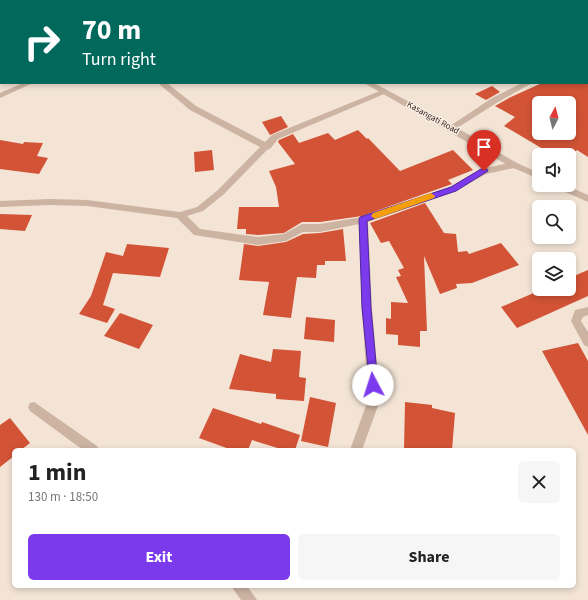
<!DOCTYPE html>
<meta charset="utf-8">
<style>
body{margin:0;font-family:"Source Sans 3",sans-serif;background:#f6f6f6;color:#222;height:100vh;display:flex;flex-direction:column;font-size:15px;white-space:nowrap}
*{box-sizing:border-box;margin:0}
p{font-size:13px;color:#767676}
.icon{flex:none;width:22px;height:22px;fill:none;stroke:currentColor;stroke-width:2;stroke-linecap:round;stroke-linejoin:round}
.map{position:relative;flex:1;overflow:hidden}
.panel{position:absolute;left:12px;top:448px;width:564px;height:140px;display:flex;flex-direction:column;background:#fff;border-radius:6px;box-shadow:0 2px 6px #0003}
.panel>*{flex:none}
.top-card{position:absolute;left:0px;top:0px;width:588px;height:84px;box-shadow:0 2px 6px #0003;background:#00695c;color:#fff;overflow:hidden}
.needle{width:26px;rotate:7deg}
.tools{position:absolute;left:532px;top:96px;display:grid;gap:8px}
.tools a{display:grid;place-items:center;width:44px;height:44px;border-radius:6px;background:#fff;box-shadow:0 2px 6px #0003;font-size:20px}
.pin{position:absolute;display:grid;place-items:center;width:34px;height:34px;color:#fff;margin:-41px -17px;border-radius:50% 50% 50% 0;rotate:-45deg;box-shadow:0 0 4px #0007}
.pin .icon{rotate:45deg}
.me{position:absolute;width:44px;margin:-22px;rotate:355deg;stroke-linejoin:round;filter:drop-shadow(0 0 3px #0008)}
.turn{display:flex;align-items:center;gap:14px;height:84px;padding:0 16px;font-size:18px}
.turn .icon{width:52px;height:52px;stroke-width:2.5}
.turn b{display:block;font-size:28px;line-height:34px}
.round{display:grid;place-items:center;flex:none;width:42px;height:42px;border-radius:6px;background:#f6f6f6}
.summary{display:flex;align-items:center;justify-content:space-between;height:68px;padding:0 16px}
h1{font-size:24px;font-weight:700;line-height:30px}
.primary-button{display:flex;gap:8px;margin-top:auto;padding:8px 16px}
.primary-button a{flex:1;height:46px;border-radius:6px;background:#7c3aed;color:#fff;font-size:16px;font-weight:700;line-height:46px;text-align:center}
.primary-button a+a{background:#f6f6f6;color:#222}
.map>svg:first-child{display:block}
</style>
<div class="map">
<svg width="588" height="600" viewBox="0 0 588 600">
<rect width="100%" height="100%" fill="#f3e4d6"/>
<g fill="#d25336" fill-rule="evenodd">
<path d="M 542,83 L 588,83 L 588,157 L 577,150 L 569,157 L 569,155 L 562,155 L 552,149 L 548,152 L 504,126 L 515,117 L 495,106 L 511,97 ZM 539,103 L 569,103 L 569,133 L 539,133 Z"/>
<polygon points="492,86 500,92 486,100 475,94"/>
<polygon points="281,116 288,127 270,135 262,122"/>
<polygon points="358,130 367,139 368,138 400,171 453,150 473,170 448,180 452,184 362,216 320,222 302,222 284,233 258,235 246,234 246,229 237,229 239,207 279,207 276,187 269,171 295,164 278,142 279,140 293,134 299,143 328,133 335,140"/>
<polygon points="0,140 23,144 24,142 43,143 37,156 48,158 39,174 0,169"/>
<polygon points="212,150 214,170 195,172 194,152"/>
<polygon points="425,203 444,233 456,234 458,252 467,251 469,254 501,243 519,265 472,283 456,284 457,288 440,294 424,256 427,331 420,331 420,347 398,345 398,335 386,334 386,318 391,319 391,302 408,303 396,277 401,276 398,270 404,268 389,241 381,243 370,223"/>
<polygon points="0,214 32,215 25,231 0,229"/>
<polygon points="343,229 346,261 325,261 325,265 317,265 316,278 297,277 291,318 263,315 269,282 239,280 244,244 258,246 286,242 303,234 320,233"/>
<polygon points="127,244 169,248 160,277 113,273 103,305 115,309 107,323 79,314 91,296 106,252 123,256"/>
<polygon points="588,270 588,296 517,328 501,307 543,289 569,289 569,278"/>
<polygon points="120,313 153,325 139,349 104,336"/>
<polygon points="306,317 335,320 334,342 304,339"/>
<polygon points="578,343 588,361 588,435 542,351"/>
<polygon points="273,349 301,351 299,377 306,378 304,401 276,399 276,394 229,389 240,354 271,362"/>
<polygon points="310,397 336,403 328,447 301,441"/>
<polygon points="405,402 432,405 432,408 455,413 452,450 404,450"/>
<polygon points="213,408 261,424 262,422 300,435 295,450 284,450 252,440 248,450 232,450 199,438"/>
<polygon points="10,418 30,443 21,450 14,450 14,456 0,467 0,425"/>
</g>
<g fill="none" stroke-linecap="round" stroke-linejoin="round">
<g fill="#ccb3a2" fill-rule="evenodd">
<rect x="0" y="14" width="1" height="4"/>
<rect x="587" y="58" width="1" height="4"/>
<polygon points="23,83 33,83 0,98 0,93"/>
<polygon points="158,83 167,83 196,106 265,142 272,135 382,90 385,90 389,92 278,139 270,149 267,150 224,194 203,211 187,216 200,229 258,237 284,234 302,224 320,224 362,217 450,187 481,169 514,162 518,165 514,168 486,174 456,191 368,222 372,309 380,400 362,450 350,450 368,400 362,309 359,224 320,232 303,232 286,241 258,245 194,235 177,218 87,206 50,205 0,207 0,201 50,199 87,200 180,212 197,207 218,190 260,147 190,110"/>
<polygon points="522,83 532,83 498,102 454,130 448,130 447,128 492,98"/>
<polygon points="588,307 588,315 583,317 581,321 588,332 588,347 584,345 571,321 575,310"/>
<polygon points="34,402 97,446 99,450 83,450 30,411 28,407 30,403"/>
<polygon points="231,586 247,586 257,600 241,600"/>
</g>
<g fill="#ccb3a2" fill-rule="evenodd">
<polygon points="208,0 215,0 216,1 209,1"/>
<polygon points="364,83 374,83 454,126 517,163 539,173 539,179 511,167"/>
<polygon points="553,185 565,185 588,195 588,202 554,187"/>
</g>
</g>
<polygon fill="#7c3aed" stroke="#51269a" points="481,169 487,169 488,171 456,191 367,221 371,308 378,385 377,388 373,390 370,388 362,308 359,220 360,217 451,187"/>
<polygon fill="#f59e0b" points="431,193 435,196 434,198 375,219 371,216 373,213"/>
<g text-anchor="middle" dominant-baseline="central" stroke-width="3" stroke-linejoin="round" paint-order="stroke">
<g font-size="9" fill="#362925" stroke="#fbefe3">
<text transform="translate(433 118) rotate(29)">Kasangati Road</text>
</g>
</g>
</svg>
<div class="tools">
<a><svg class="needle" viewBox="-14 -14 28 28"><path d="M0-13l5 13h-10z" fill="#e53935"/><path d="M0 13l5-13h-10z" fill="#767676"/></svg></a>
<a><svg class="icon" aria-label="sound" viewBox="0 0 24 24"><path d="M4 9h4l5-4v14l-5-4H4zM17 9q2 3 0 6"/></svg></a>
<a><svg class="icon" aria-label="search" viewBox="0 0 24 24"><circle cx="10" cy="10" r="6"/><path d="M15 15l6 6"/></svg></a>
<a><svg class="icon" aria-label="layers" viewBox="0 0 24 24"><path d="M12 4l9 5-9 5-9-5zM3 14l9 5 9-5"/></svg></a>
</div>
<div class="pin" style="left:484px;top:171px;background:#d93025"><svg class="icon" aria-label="arrive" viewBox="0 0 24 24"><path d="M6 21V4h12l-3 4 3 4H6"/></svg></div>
<svg class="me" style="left:373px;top:385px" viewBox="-20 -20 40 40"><circle r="19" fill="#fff"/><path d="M0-13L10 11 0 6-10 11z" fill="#7c3aed"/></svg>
<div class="top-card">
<div class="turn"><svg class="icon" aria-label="right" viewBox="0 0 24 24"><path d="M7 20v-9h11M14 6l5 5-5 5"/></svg><div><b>70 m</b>Turn right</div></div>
</div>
<section class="panel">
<div class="summary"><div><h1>1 min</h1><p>130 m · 18:50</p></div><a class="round"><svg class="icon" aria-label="close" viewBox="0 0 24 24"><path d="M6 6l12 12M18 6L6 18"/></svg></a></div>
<div class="primary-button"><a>Exit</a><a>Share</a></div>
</section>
</div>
